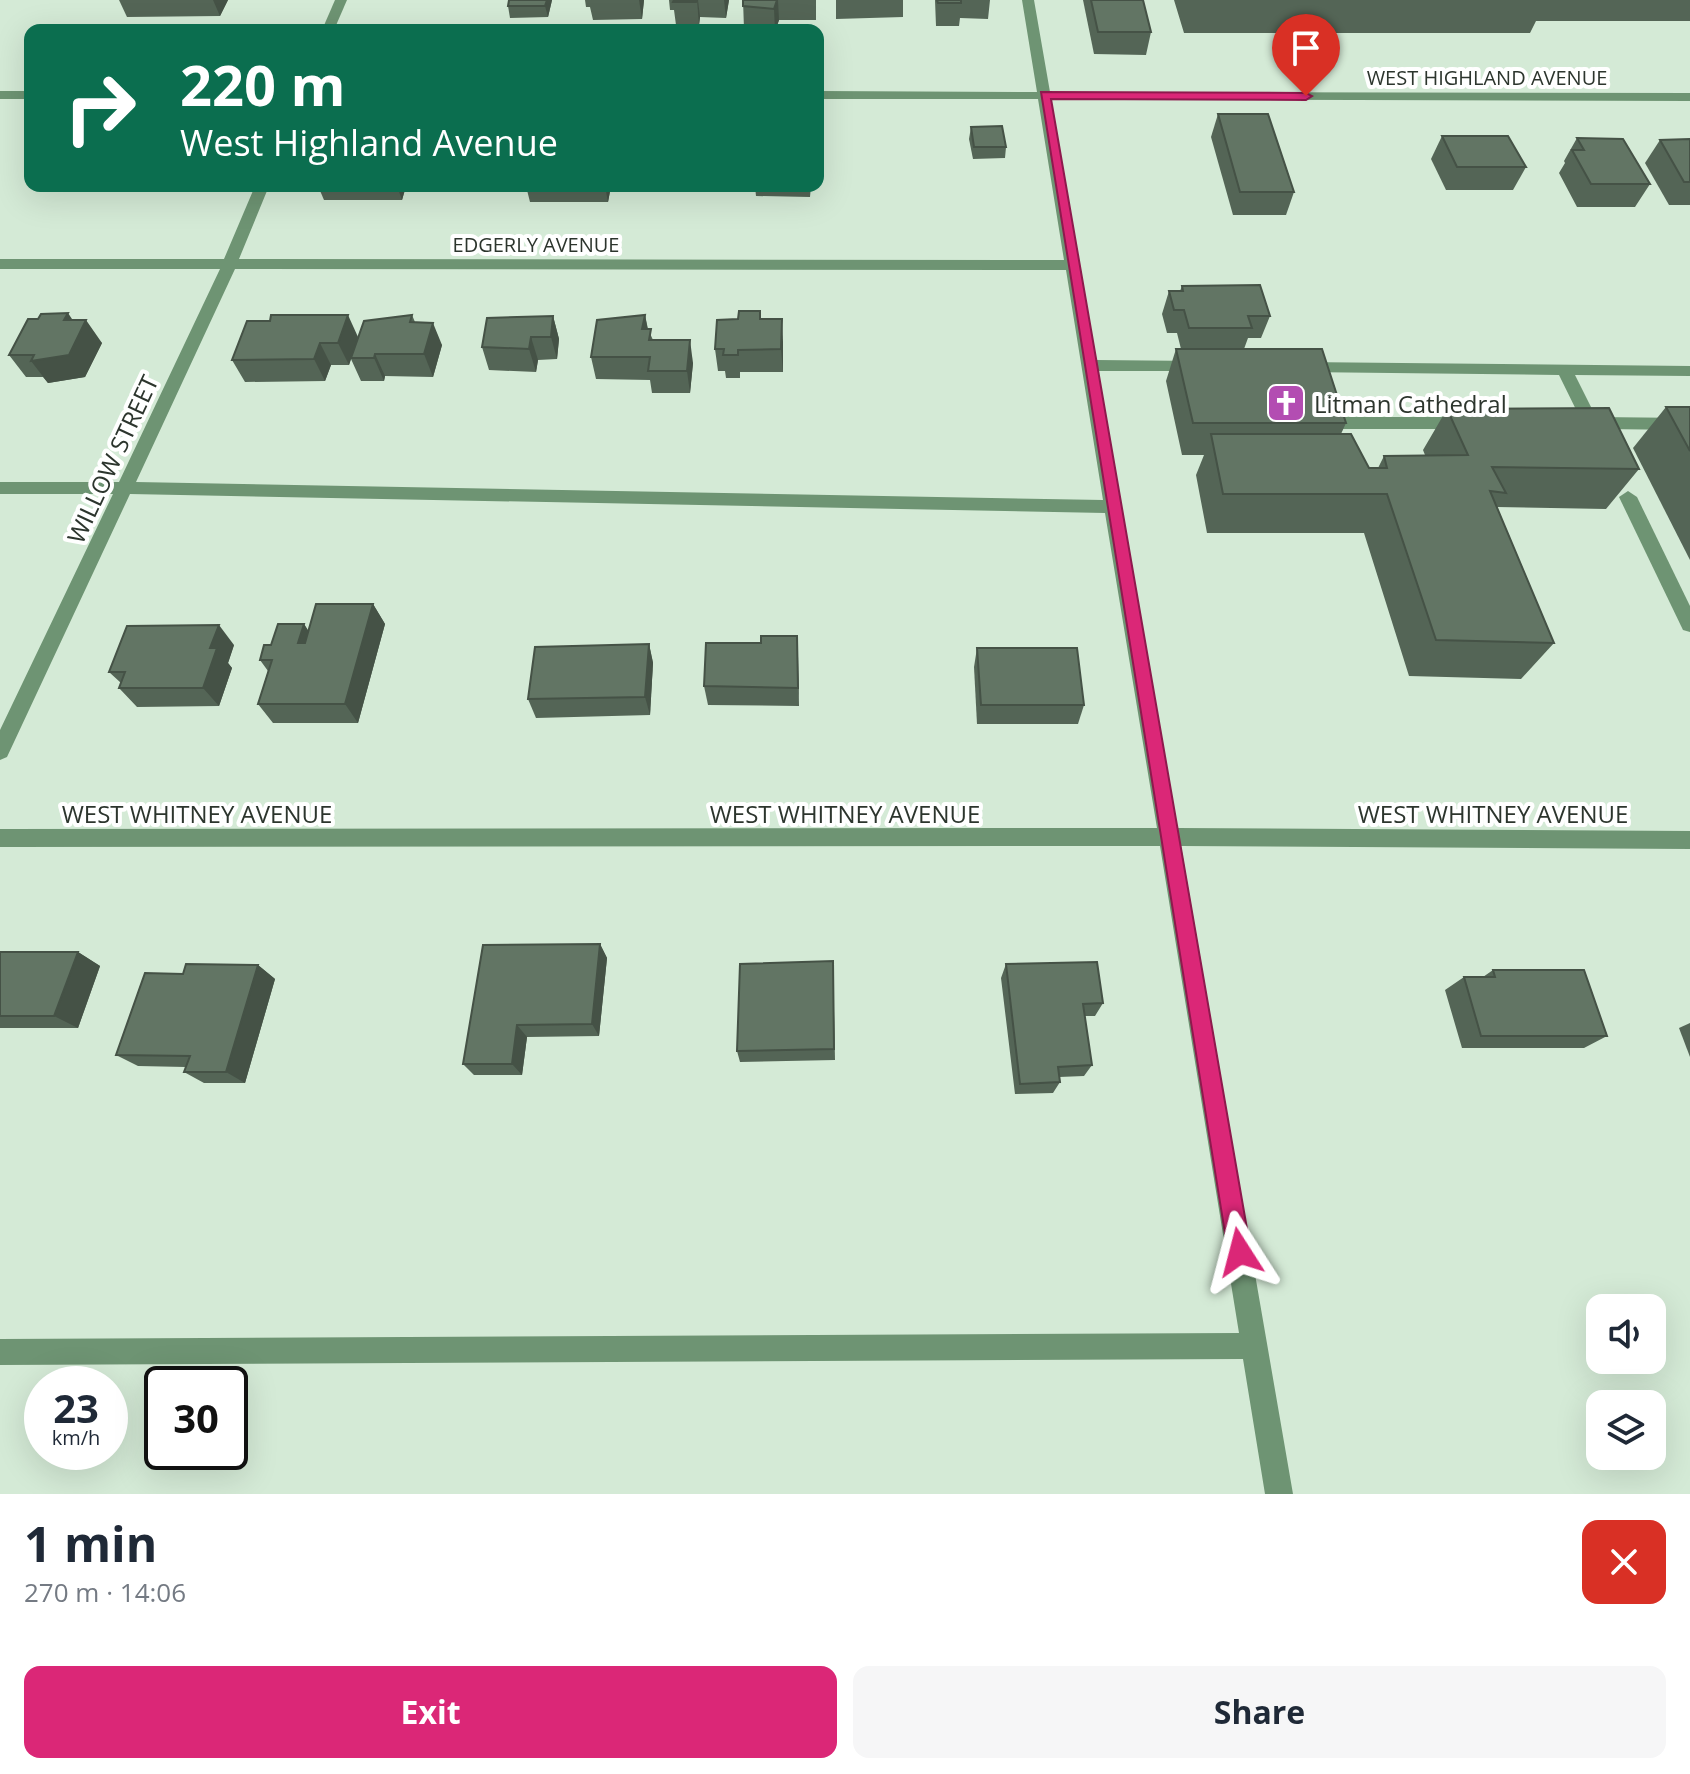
<!DOCTYPE html>
<meta charset="utf-8">
<style>
body{margin:0;font-family:"Open Sans",sans-serif;background:#f6f6f7;color:#1f2937;height:100vh;display:flex;flex-direction:column;font-size:30px;white-space:nowrap}
*{box-sizing:border-box;margin:0}
p{font-size:26px;color:#747a83}
.icon{flex:none;width:44px;height:44px;fill:none;stroke:currentColor;stroke-width:2;stroke-linecap:round;stroke-linejoin:round}
.map{position:relative;height:1494px;overflow:hidden}
.panel{display:flex;flex-direction:column;background:#fff;flex:1}
.panel>*{flex:none}
.top-card{position:absolute;left:24px;top:24px;width:800px;height:168px;border-radius:16px;box-shadow:0 8px 32px #0002;background:#0b6e4f;color:#fff;overflow:hidden}
.controls{position:absolute;left:1586px;top:1294px;display:grid;gap:16px}
.controls a{display:grid;place-items:center;width:80px;height:80px;border-radius:16px;background:#fff;box-shadow:0 8px 32px #0002;font-size:40px}
.speed{position:absolute;left:24px;top:1366px;display:flex;gap:16px;font-size:40px;font-weight:700;text-align:center}
.speed>*{display:grid;place-content:center;width:104px;height:104px;border-radius:50%;background:#fff;box-shadow:0 8px 32px #0002;line-height:1}
.speed small{font-size:20px;font-weight:400}
.speed .limit{border:4px solid #111;border-radius:12px;background:#fff;color:#111}
.pin{position:absolute;display:grid;place-items:center;width:68px;height:68px;color:#fff;margin:-82px -34px;border-radius:50% 50% 50% 0;rotate:-45deg;box-shadow:0 0 8px #0007}
.pin .icon{rotate:45deg}
.me{position:absolute;width:88px;margin:-44px;rotate:351deg;stroke-linejoin:round;filter:drop-shadow(0 0 6px #0008)}
.turn{display:flex;align-items:center;gap:28px;height:168px;padding:0 24px;font-size:36px}
.turn .icon{width:104px;height:104px;stroke-width:2.5}
.turn b{display:block;font-size:56px;line-height:68px}
.round{display:grid;place-items:center;flex:none;width:84px;height:84px;border-radius:16px;background:#f6f6f7}
.head{display:flex;align-items:center;justify-content:space-between;height:136px;padding:0 24px}
h1{font-size:48px;font-weight:700;line-height:60px}
.button{display:flex;gap:16px;margin-top:auto;padding:16px 24px}
.button a{flex:1;height:92px;border-radius:16px;background:#db2777;color:#fff;font-size:32px;font-weight:700;line-height:92px;text-align:center}
.button a+a{background:#f6f6f7;color:#1f2937}
.map>svg:first-child{display:block}
</style>
<div class="map">
<svg width="1690" height="1494" viewBox="0 0 1690 1494">
<rect width="100%" height="100%" fill="#d4ead6"/>
<g fill="none" stroke-linecap="round" stroke-linejoin="round">
<g fill="#6e9473" fill-rule="evenodd">
<polygon points="335,0 347,0 334,30 322,30"/>
<path d="M 1022,0 L 1034,0 L 1050,92 L 1690,93 L 1690,101 L 1051,99 L 1096,360 L 1198,361 L 1206,366 L 1198,371 L 1098,371 L 1177,828 L 1690,831 L 1690,849 L 1181,846 L 1293,1494 L 1265,1494 L 1243,1359 L 0,1365 L 0,1339 L 1239,1333 L 1160,846 L 0,847 L 0,829 L 1157,828 L 1105,513 L 130,494 L 7,757 L 0,760 L 0,730 L 113,494 L 0,494 L 0,482 L 119,482 L 220,269 L 0,269 L 0,259 L 224,259 L 255,186 L 269,186 L 239,259 L 1064,260 L 1038,99 L 818,99 L 818,91 L 1037,92 ZM 235,269 L 1066,270 L 1103,500 L 136,482 Z"/>
<rect x="0" y="91" width="30" height="8"/>
<polygon points="1302,362 1690,366 1690,376 1575,375 1596,417 1690,418 1690,430 1602,429 1601,436 1589,436 1559,375 1302,372 1294,367"/>
<polygon points="1337,417 1465,417 1473,423 1465,429 1337,429 1329,423"/>
<polygon points="1628,491 1637,497 1690,606 1690,632 1683,630 1619,497"/>
</g>
</g>
<g fill="#546556">
<polygon points="119,0 228,0 220,16 127,17"/>
<polygon points="509,0 552,0 548,17 510,18 508,6"/>
<polygon points="585,0 644,0 642,19 593,20 590,7 586,7"/>
<polygon points="669,0 729,0 726,18 700,17 699,25 676,25 674,10 670,10"/>
<polygon points="743,0 816,0 816,20 779,20 776,30 744,29"/>
<polygon points="836,0 903,0 903,17 836,19"/>
<polygon points="935,0 990,0 988,19 960,18 959,26 936,26"/>
<polygon points="1083,0 1143,0 1151,32 1146,55 1094,54"/>
<polygon points="1174,0 1690,0 1690,21 1536,21 1530,33 1184,33"/>
<polygon points="1218,114 1294,192 1286,215 1233,215 1211,137"/>
<polygon points="971,127 1006,147 1005,158 973,159 969,139"/>
<polygon points="1442,136 1526,167 1513,190 1446,190 1431,159"/>
<polygon points="1577,138 1650,184 1635,207 1577,207 1559,173 1565,163 1564,161"/>
<polygon points="1690,139 1690,205 1669,205 1645,163 1660,140"/>
<polygon points="318,186 406,186 402,200 324,200"/>
<polygon points="526,186 611,186 608,202 530,202"/>
<polygon points="755,186 811,186 810,197 756,196"/>
<polygon points="1182,286 1270,316 1261,338 1248,338 1244,349 1346,423 1341,434 1369,468 1378,468 1384,456 1425,455 1423,450 1447,409 1639,469 1606,509 1497,507 1554,643 1521,679 1409,676 1364,533 1207,533 1196,475 1204,455 1182,455 1166,381 1176,349 1181,349 1177,333 1167,333 1162,314 1169,291 1180,291"/>
<polygon points="412,315 415,322 442,345 433,377 385,376 384,381 361,381 351,359 349,365 331,365 325,381 245,382 232,360 247,321 358,337"/>
<polygon points="645,315 648,329 653,340 693,363 690,393 652,393 650,380 596,379 591,357"/>
<polygon points="553,316 559,339 557,359 538,360 536,372 489,370 482,347"/>
<polygon points="760,319 783,342 783,372 740,372 740,378 726,378 725,371 718,371 715,349"/>
<polygon points="73,320 102,343 85,377 48,383 43,377 26,377 9,355"/>
<polygon points="1666,407 1690,407 1690,560 1633,448"/>
<polygon points="373,604 385,624 358,723 273,723 258,704 268,671 260,660 271,645 304,624 308,631"/>
<polygon points="797,636 799,706 708,705 704,686 761,643"/>
<polygon points="649,644 653,663 650,715 536,718 528,699"/>
<polygon points="234,645 228,663 232,668 219,706 137,707 119,688 121,683 109,672"/>
<polygon points="977,648 1084,705 1078,724 977,724 974,667"/>
<polygon points="600,944 607,958 599,1036 527,1037 522,1075 474,1075 463,1064"/>
<polygon points="0,952 78,952 100,966 78,1028 0,1028"/>
<polygon points="833,961 835,1060 740,1062 737,1051"/>
<polygon points="1006,964 1103,1003 1095,1016 1085,1016 1092,1065 1084,1076 1059,1077 1060,1082 1053,1093 1015,1094 1001,978"/>
<polygon points="258,965 275,979 245,1083 204,1083 184,1072 186,1067 138,1066 116,1055 183,974"/>
<polygon points="1493,970 1607,1036 1584,1048 1462,1048 1445,990 1464,977 1483,977"/>
<polygon points="1690,1023 1690,1057 1679,1028"/>
</g>
<g fill="#455246">
<polygon points="213,0 228,0 220,16"/>
<polygon points="547,0 552,0 548,17 545,6"/>
<polygon points="639,0 644,0 642,19"/>
<polygon points="697,0 698,0 700,17 699,25"/>
<polygon points="724,0 729,0 726,18"/>
<polygon points="777,0 778,0 779,20 775,30 774,9"/>
<polygon points="397,186 406,186 402,200"/>
<polygon points="605,186 611,186 608,202"/>
<polygon points="68,313 80,331 86,320 102,343 85,377 48,383 31,361 64,320"/>
<polygon points="348,315 358,337 349,365 338,343"/>
<polygon points="645,315 649,337 642,329"/>
<polygon points="553,316 559,339 557,359 551,337"/>
<polygon points="782,319 783,342 783,372 781,349"/>
<polygon points="433,323 442,345 433,377 424,354"/>
<polygon points="531,337 538,360 536,372 529,349"/>
<polygon points="690,340 693,363 690,393 687,371"/>
<polygon points="320,343 331,365 325,381 314,359"/>
<polygon points="375,354 385,376 384,381 374,358"/>
<polygon points="373,604 385,624 358,723 345,704"/>
<polygon points="304,624 317,644 298,643"/>
<polygon points="219,625 234,645 228,663 232,668 219,706 203,688 210,648"/>
<polygon points="797,636 798,656 799,706 798,688"/>
<polygon points="649,644 653,663 650,715 645,697"/>
<polygon points="600,944 607,958 599,1036 592,1024"/>
<polygon points="78,952 100,966 78,1028 54,1016"/>
<polygon points="258,965 275,979 245,1083 226,1072"/>
<polygon points="517,1025 527,1037 522,1075 512,1064"/>
</g>
<g fill="#627564" stroke="#455246" stroke-width="2">
<polygon points="509,0 547,0 545,6 508,6"/>
<polygon points="674,0 697,0 696,2 673,2"/>
<polygon points="743,0 777,0 774,9 743,6"/>
<polygon points="937,0 961,0 961,3 938,3"/>
<polygon points="1091,0 1143,0 1151,32 1098,32"/>
<polygon points="1218,114 1268,114 1294,192 1240,192"/>
<polygon points="1002,126 1006,147 974,147 971,127"/>
<polygon points="1442,136 1508,136 1526,167 1457,167"/>
<polygon points="1577,138 1623,139 1650,184 1591,184 1572,150 1584,150"/>
<polygon points="1690,139 1690,182 1684,182 1660,140"/>
<polygon points="1260,285 1270,316 1248,316 1252,328 1189,328 1184,310 1174,310 1169,291 1183,291 1182,286"/>
<polygon points="739,311 760,311 760,319 782,319 781,349 738,350 738,355 723,355 724,349 715,349 717,320 738,319"/>
<polygon points="68,313 64,320 86,320 69,355 31,361 34,355 9,355 28,319 38,319 41,314"/>
<polygon points="271,315 348,315 338,343 320,343 314,359 232,360 247,321 270,321"/>
<polygon points="412,315 410,322 433,323 424,354 375,354 374,358 351,358 364,321"/>
<polygon points="645,315 642,329 651,329 649,340 690,340 687,371 648,371 650,357 591,357 597,320"/>
<polygon points="553,316 551,337 531,337 529,349 482,347 487,318"/>
<polygon points="1176,349 1322,349 1346,423 1193,423"/>
<polygon points="1666,407 1690,407 1690,451"/>
<polygon points="1609,408 1639,469 1492,467 1506,493 1490,491 1554,643 1436,640 1387,494 1223,494 1211,434 1351,434 1369,468 1387,468 1384,456 1468,455 1447,409"/>
<polygon points="316,604 373,604 345,704 258,704 272,660 260,660 264,645 271,645 278,624 304,624 298,643 305,643"/>
<polygon points="219,625 210,648 217,648 203,688 119,688 125,672 109,672 127,626"/>
<polygon points="761,636 797,636 798,688 704,686 706,643 761,643"/>
<polygon points="649,644 645,697 528,699 535,647"/>
<polygon points="977,648 1077,648 1084,705 981,705"/>
<polygon points="600,944 592,1024 517,1025 512,1064 463,1064 483,945"/>
<polygon points="0,952 78,952 54,1016 0,1016"/>
<polygon points="833,961 834,1049 737,1051 740,964"/>
<polygon points="1097,962 1103,1003 1083,1004 1092,1065 1058,1067 1060,1082 1020,1084 1006,964"/>
<polygon points="186,964 258,965 226,1072 184,1072 190,1056 116,1055 145,973 183,974"/>
<polygon points="1493,970 1584,970 1607,1036 1481,1036 1464,977 1495,977"/>
</g>
<polygon fill="#db2777" stroke="#8e194d" stroke-width="2" points="1041,92 1306,93 1312,96 1306,100 1051,99 1251,1252 1248,1260 1240,1264 1232,1260 1228,1252"/>
<defs>
<symbol id="church-square" viewBox="-11 -11 22 22"><rect x="-9" y="-9" width="18" height="18" rx="4" fill="#b34db2" stroke="#fff"/><path d="M-1.2-6h2.4v3.5h3.3v2.4h-3.3V6h-2.4V-.1h-3.3v-2.4h3.3Z" fill="#fff"/></symbol>
</defs>
<g fill-rule="evenodd">
<use href="#church-square" x="1264" y="381" width="44" height="44"/>
</g>
<g text-anchor="middle" dominant-baseline="central" stroke-width="8" stroke-linejoin="round" paint-order="stroke">
<g font-size="20" fill="#2c352d" stroke="#fff">
<text x="1487" y="77">WEST HIGHLAND AVENUE</text>
<text x="536" y="244">EDGERLY AVENUE</text>
</g>
<g font-size="24" fill="#2c352d" stroke="#fff" text-anchor="start">
<text x="1314" y="403">Litman Cathedral</text>
</g>
<g font-size="24" fill="#2c352d" stroke="#fff">
<text transform="translate(112 459) rotate(-65)">WILLOW STREET</text>
<text x="197" y="813">WEST WHITNEY AVENUE</text>
<text x="845" y="813">WEST WHITNEY AVENUE</text>
<text x="1493" y="813">WEST WHITNEY AVENUE</text>
</g>
</g>
</svg>
<div class="controls">
<a><svg class="icon" aria-label="sound" viewBox="0 0 24 24"><path d="M4 9h4l5-4v14l-5-4H4zM17 9q2 3 0 6"/></svg></a>
<a><svg class="icon" aria-label="layers" viewBox="0 0 24 24"><path d="M12 4l9 5-9 5-9-5zM3 14l9 5 9-5"/></svg></a>
</div>
<div class="speed"><div>23<small>km/h</small></div><div class="limit">30</div></div>
<div class="pin" style="left:1306px;top:96px;background:#d93025"><svg class="icon" aria-label="arrive" viewBox="0 0 24 24"><path d="M6 21V4h12l-3 4 3 4H6"/></svg></div>
<svg class="me" style="left:1240px;top:1252px" viewBox="-20 -20 40 40"><path d="M0-17L14 15 0 8-14 15z" fill="#db2777" stroke="#fff" stroke-width="4"/></svg>
<div class="top-card">
<div class="turn"><svg class="icon" aria-label="right" viewBox="0 0 24 24"><path d="M7 20v-9h11M14 6l5 5-5 5"/></svg><div><b>220 m</b>West Highland Avenue</div></div>
</div>
</div>
<section class="panel">
<div class="head"><div><h1>1 min</h1><p>270 m · 14:06</p></div><a class="round" style="background:#d93025;color:#fff"><svg class="icon" aria-label="close" viewBox="0 0 24 24"><path d="M6 6l12 12M18 6L6 18"/></svg></a></div>
<div class="button"><a>Exit</a><a>Share</a></div>
</section>
